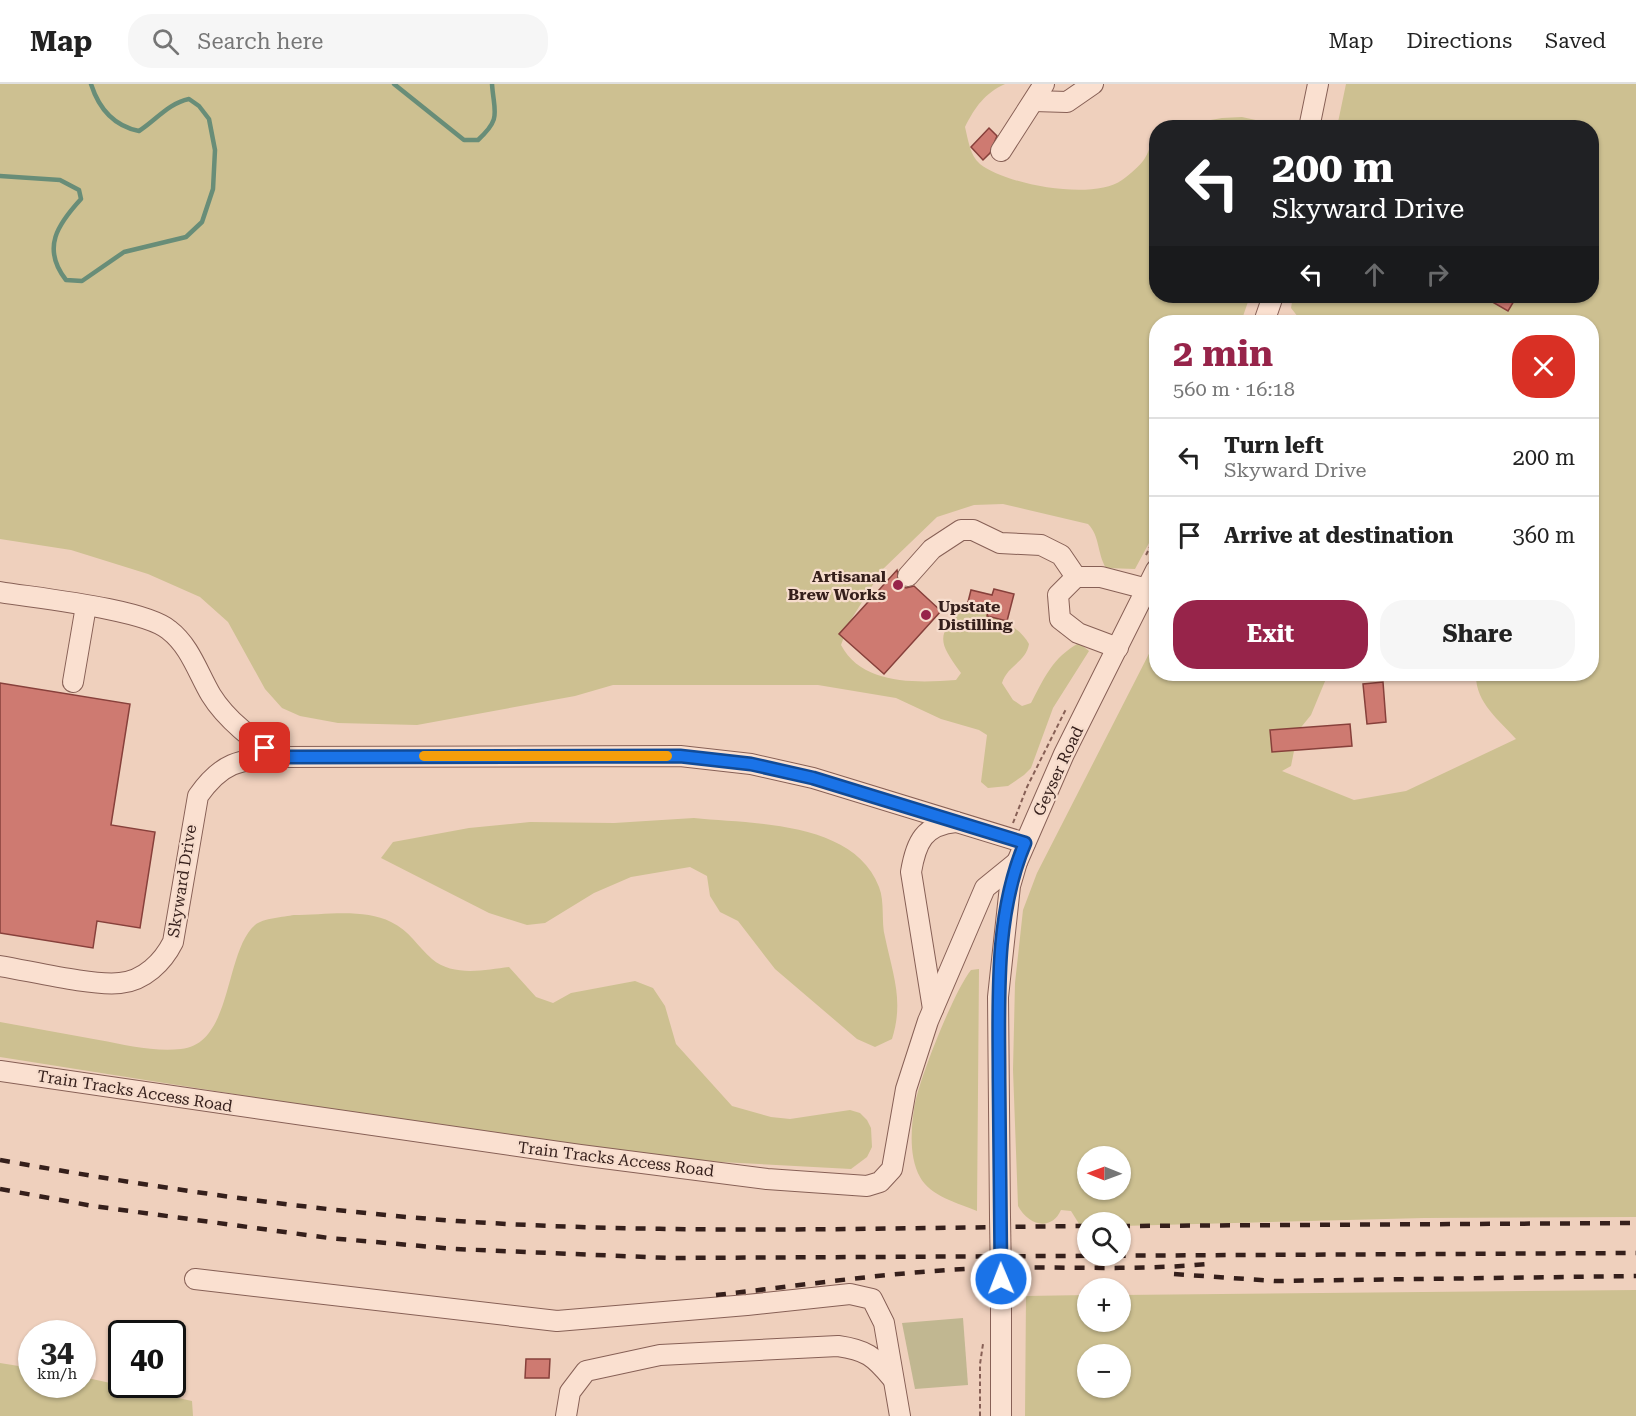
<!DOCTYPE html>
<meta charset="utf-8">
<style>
body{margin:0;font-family:"Roboto Serif",serif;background:#f6f6f6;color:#222;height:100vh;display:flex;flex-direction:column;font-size:22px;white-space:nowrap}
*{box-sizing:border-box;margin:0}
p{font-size:20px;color:#767676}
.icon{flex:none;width:33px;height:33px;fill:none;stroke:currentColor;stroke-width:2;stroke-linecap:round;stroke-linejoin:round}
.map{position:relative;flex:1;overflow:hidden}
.details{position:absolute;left:1149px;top:231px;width:450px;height:366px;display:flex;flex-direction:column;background:#fff;border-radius:24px;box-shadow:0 2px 4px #0004}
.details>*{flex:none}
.banner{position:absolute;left:1149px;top:36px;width:450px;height:183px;border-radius:24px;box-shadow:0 2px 4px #0004;background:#202124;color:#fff;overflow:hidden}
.needle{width:39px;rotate:271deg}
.buttons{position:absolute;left:1077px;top:1062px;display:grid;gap:12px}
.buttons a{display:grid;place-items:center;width:54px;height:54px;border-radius:50%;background:#fff;box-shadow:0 2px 4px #0004;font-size:30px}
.speed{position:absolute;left:18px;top:1236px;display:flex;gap:12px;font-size:30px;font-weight:700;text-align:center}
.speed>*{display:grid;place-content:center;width:78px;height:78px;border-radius:50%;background:#fff;box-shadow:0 2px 4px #0004;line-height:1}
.speed small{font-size:15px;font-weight:400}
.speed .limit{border:3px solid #111;border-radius:9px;background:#fff;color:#111}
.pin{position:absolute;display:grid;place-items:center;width:51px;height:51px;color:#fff;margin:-26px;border-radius:12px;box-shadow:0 3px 9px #0006}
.me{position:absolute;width:66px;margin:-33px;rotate:359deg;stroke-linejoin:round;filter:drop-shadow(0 0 4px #0008)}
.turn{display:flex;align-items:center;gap:21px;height:126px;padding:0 24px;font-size:27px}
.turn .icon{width:78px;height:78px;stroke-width:2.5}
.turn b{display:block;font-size:42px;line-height:51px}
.lanes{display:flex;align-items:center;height:57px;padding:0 24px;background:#0003;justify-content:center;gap:30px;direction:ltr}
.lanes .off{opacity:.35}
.round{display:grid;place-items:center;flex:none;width:63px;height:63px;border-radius:24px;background:#f6f6f6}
.summary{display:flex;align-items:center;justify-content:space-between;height:102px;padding:0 24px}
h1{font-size:36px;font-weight:700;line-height:45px;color:#97244a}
.action{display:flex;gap:12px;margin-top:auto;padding:12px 24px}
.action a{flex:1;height:69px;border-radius:24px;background:#97244a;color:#fff;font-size:24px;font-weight:700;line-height:69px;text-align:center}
.action a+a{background:#f6f6f6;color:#222}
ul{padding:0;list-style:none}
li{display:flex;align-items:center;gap:18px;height:78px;padding:0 24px;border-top:2px solid #e0e0e0}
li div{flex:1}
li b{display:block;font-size:22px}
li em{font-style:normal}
header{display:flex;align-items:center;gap:36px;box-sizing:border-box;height:84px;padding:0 30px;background:#fff;border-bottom:2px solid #e0e0e0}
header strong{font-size:28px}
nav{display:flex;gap:33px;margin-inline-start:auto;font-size:21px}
.search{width:420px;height:54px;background:#f6f6f6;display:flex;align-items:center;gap:15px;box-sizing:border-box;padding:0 21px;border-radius:24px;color:#767676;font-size:22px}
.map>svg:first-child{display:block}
</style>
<header>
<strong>Map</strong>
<div class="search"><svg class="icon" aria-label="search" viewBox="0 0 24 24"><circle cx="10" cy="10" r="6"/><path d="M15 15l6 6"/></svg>Search here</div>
<nav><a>Map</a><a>Directions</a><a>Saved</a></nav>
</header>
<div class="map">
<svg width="1636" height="1332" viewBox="0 0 1636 1332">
<rect width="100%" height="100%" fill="#efd0bd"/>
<g fill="#cdc091" fill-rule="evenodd">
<path d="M 0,0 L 1005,0 C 985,9 975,23 965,43 C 968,55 970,72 980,80 C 1007,101 1093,117 1122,96 C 1129,91 1141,81 1145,74 C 1150,66 1151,56 1156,49 L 1156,212 L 1250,212 L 1241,238 L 1156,238 L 1156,446 L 1135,485 L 1106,484 C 1097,469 1100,452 1088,440 L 1003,420 L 974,421 L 937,433 L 882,486 L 849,539 L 841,561 C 862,601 916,599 956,596 L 961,589 C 936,555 938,553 963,519 C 986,529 1017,538 1029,560 C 1026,578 1007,582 1002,599 L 1013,616 L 1022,622 L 1031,619 C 1045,593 1052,574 1079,559 L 1089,567 L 1053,624 L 1031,684 L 1024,691 L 1008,702 L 988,704 L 981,698 L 987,651 L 979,646 L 941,635 L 896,614 L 818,601 L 613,601 L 575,612 L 417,641 L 338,639 L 300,632 L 282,624 L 265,605 L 228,538 L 200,513 L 148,490 L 71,466 L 0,455 Z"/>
<path d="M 1346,0 L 1636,0 L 1636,1133 L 1424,1134 L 1121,1142 L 1120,1138 L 1088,1138 L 1087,1143 L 1081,1143 L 1071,1127 L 1061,1126 C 1051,1148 1028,1141 1018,1122 L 1013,986 L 1015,899 L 1023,826 L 1037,789 L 1156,556 L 1156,590 L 1328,590 L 1311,631 L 1298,647 L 1291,682 L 1282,687 L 1354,716 L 1406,707 L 1516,655 C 1499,636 1475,618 1476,590 L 1592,590 L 1592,238 L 1302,238 L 1291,224 L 1293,212 L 1592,212 L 1592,44 L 1337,43 ZM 1088,1072 L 1120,1072 L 1120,1106 L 1088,1106 Z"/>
<polygon points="1242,33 1260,37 1270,43 1171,43 1222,34"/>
<path d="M 694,734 C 753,740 854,737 879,803 C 885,818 881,838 885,853 C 893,891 904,917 892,955 L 875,963 L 857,955 L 775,885 L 738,837 L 720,828 L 710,812 L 707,792 L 690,783 L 631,793 L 594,809 L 545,839 L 527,841 L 489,829 L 381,774 L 393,758 L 469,744 L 530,738 L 614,739 Z"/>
<path d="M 294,831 C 324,831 364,824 391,838 C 409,846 418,863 432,875 C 453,893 485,886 509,883 L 536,913 L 553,919 L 571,909 L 635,897 L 653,904 L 665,922 L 676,960 L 732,1022 L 771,1033 L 790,1035 L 850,1026 L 860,1029 L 867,1036 L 871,1044 L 872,1063 L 867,1073 L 851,1085 L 702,1077 L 468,1047 L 0,973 L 0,938 C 33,944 66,950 99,956 C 126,961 154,968 181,965 C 233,960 224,868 255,841 C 263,834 284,833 294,831 Z"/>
<path d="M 979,885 L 977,1127 C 958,1119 930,1112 920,1093 C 909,1073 911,1046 914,1025 C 918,997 954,907 971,886 Z"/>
<path d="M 1636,1206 L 1636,1332 L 1025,1332 L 1026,1212 L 1087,1211 L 1088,1238 L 1120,1238 L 1121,1211 ZM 1088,1270 L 1120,1270 L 1120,1304 L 1088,1304 Z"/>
<polygon points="0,1279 31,1284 32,1300 82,1300 83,1293 192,1317 193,1332 0,1332"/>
</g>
<polygon fill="#c1b791" points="963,1234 968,1301 915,1305 902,1239"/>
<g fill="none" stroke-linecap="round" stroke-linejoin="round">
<g stroke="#688d78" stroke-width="4.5">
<path d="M 394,0 L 464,56 L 478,56 C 502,34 494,29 492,0"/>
<path d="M 0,92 L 60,96 L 79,106 L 81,115 C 58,140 41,164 66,196 L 82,197 L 124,168 L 186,153 L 202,138 L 213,105 L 215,66 L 209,35 L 199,22 L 189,15 C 169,19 156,36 139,47 C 114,42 99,25 91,0"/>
</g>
</g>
<g fill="#ce7a71" stroke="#87403b" stroke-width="1.5">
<polygon points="989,44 997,52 990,69 983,76 971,63"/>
<polygon points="1482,212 1517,212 1508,227"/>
<polygon points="897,486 900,501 906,504 914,502 941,527 884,590 839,550"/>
<polygon points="994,505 1014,510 1007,537 987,532 988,527 967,522 971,506 992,511"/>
<polygon points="1383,598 1386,638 1367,640 1363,600"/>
<polygon points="0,599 130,620 111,741 155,748 140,844 97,837 93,864 0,849"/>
<polygon points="1350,640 1352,662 1272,668 1270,646"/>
<polygon points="526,1275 550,1275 549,1294 525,1294"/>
</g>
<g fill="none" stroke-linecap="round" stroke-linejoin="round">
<defs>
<g id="minor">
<polyline points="1034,17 1067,18 1093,0"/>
<polyline points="1309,44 1318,0"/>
<polyline points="1001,67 1044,0"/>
<polyline points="1264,238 1273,212"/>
<polyline points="908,492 932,465 961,446 973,446 1000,459 1041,461 1061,471 1076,493"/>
<path d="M 0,508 C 36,514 145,525 169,546 C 190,562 198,589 211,611 C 227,637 254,656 278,673"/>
<polyline points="1118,564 1078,549 1060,535 1058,511 1076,493 1101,493 1147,505"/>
<polyline points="73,598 86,522"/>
<path d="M 0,882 C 31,887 91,902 120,899 C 144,897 163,878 173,858 L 198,712 C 222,678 238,676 278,673 L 680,672 L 751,680 L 813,694 L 1025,759"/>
<path d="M 933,925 L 911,788 C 916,758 924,741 956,738"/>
<polyline points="0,987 580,1071 767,1095 867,1102 880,1098 892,1085 906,1005 928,937 985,804 1017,778"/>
<polyline points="1000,1133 998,913 1010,802 1017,778 1064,670 1156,486"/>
<polyline points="195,1195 557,1237 747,1221 850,1210 872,1215 884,1239 900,1332"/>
<polyline points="1001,1195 1001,1332"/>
<path d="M 566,1332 L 570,1308 L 586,1287 L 660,1271 L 838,1262 C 866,1266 874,1272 892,1294"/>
</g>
</defs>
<use href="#minor" stroke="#876056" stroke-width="22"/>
<g stroke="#876056" stroke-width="2" stroke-dasharray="4.5 3" stroke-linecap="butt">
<polyline points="1146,471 1156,451"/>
<polyline points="1013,739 1027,703 1066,625"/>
<polyline points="980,1332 980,1280 983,1260"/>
</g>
<use href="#minor" stroke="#fae0d0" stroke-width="20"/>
<g stroke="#351f1b" stroke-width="4.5" stroke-dasharray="10 10" stroke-linecap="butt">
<path d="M 0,1076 C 151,1103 304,1126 457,1137 C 667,1151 877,1144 1088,1142"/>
<polyline points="0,1105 93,1122 329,1154 455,1165 669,1174 1636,1169"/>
<polyline points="1120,1142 1636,1139"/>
<polyline points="1174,1190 1275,1197 1636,1192"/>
<path d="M 716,1211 C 806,1201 897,1187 988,1184 C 1061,1182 1134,1187 1207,1180"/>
</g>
<defs>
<polyline id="minor-bridge" points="1000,1133 1001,1195"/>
</defs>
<use href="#minor-bridge" stroke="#876056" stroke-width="22" stroke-linecap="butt"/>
<polyline stroke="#876056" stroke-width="2" stroke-dasharray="4.5 3" stroke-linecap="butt" points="990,1206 990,1216"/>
<use href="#minor-bridge" stroke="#fae0d0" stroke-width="20"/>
</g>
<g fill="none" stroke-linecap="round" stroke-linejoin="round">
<defs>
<path id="route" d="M 265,664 L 278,673 L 680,672 L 751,680 L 813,694 L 1025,759 C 994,832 999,916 999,994 C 1000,1061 1000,1128 1001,1195"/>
</defs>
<use href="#route" stroke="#114b97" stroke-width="15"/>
<use href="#route" stroke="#1a73e8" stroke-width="10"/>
<polyline stroke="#f59e0b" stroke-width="10" points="424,672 667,672"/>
</g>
<g fill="#97244a" stroke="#f6dccc" stroke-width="2">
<circle cx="898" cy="501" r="6"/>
<circle cx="926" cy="531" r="6"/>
</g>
<g text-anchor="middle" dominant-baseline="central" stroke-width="4.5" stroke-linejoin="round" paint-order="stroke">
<g font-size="16" font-weight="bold" fill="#351f1b" stroke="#f6dccc" text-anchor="end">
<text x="886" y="492">Artisanal<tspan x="886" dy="18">Brew Works</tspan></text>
<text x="938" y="522" text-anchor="start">Upstate<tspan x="938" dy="18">Distilling</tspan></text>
</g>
<g font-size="16" fill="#351f1b" stroke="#f6dccc">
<text transform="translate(1058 687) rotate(-65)">Geyser Road</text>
<text transform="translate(182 797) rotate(-81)">Skyward Drive</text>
<text transform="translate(135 1007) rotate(9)">Train Tracks Access Road</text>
<text transform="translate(616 1075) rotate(7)">Train Tracks Access Road</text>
</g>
</g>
</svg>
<div class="buttons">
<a><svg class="needle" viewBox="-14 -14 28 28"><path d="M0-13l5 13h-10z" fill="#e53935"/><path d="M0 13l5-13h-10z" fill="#767676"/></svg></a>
<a><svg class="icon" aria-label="search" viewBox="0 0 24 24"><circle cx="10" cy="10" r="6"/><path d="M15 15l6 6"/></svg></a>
<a>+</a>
<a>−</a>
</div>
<div class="speed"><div>34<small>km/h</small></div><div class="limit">40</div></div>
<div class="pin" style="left:265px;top:664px;background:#d93025"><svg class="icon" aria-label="arrive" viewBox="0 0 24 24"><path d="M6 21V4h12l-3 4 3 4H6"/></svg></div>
<svg class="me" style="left:1001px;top:1195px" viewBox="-20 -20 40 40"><circle r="17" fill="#1a73e8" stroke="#fff" stroke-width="3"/><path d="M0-11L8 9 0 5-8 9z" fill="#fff"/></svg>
<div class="banner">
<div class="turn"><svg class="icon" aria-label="left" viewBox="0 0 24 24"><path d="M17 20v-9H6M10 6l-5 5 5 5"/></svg><div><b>200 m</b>Skyward Drive</div></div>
<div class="lanes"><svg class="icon" aria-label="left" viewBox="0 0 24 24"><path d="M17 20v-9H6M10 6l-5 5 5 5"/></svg><svg class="icon off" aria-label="ahead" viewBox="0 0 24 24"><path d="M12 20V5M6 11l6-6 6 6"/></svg><svg class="icon off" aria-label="right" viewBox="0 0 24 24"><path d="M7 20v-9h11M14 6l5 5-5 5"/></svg></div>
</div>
<section class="details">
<div class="summary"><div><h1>2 min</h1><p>560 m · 16:18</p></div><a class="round" style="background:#d93025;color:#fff"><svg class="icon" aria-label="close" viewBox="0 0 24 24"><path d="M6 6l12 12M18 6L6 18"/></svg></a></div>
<ul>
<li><svg class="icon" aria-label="left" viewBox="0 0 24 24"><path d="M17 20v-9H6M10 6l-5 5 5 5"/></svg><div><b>Turn left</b><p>Skyward Drive</p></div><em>200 m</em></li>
<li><svg class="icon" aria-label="arrive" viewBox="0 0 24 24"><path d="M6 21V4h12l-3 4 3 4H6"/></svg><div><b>Arrive at destination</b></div><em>360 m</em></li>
</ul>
<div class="action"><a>Exit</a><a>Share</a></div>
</section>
</div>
